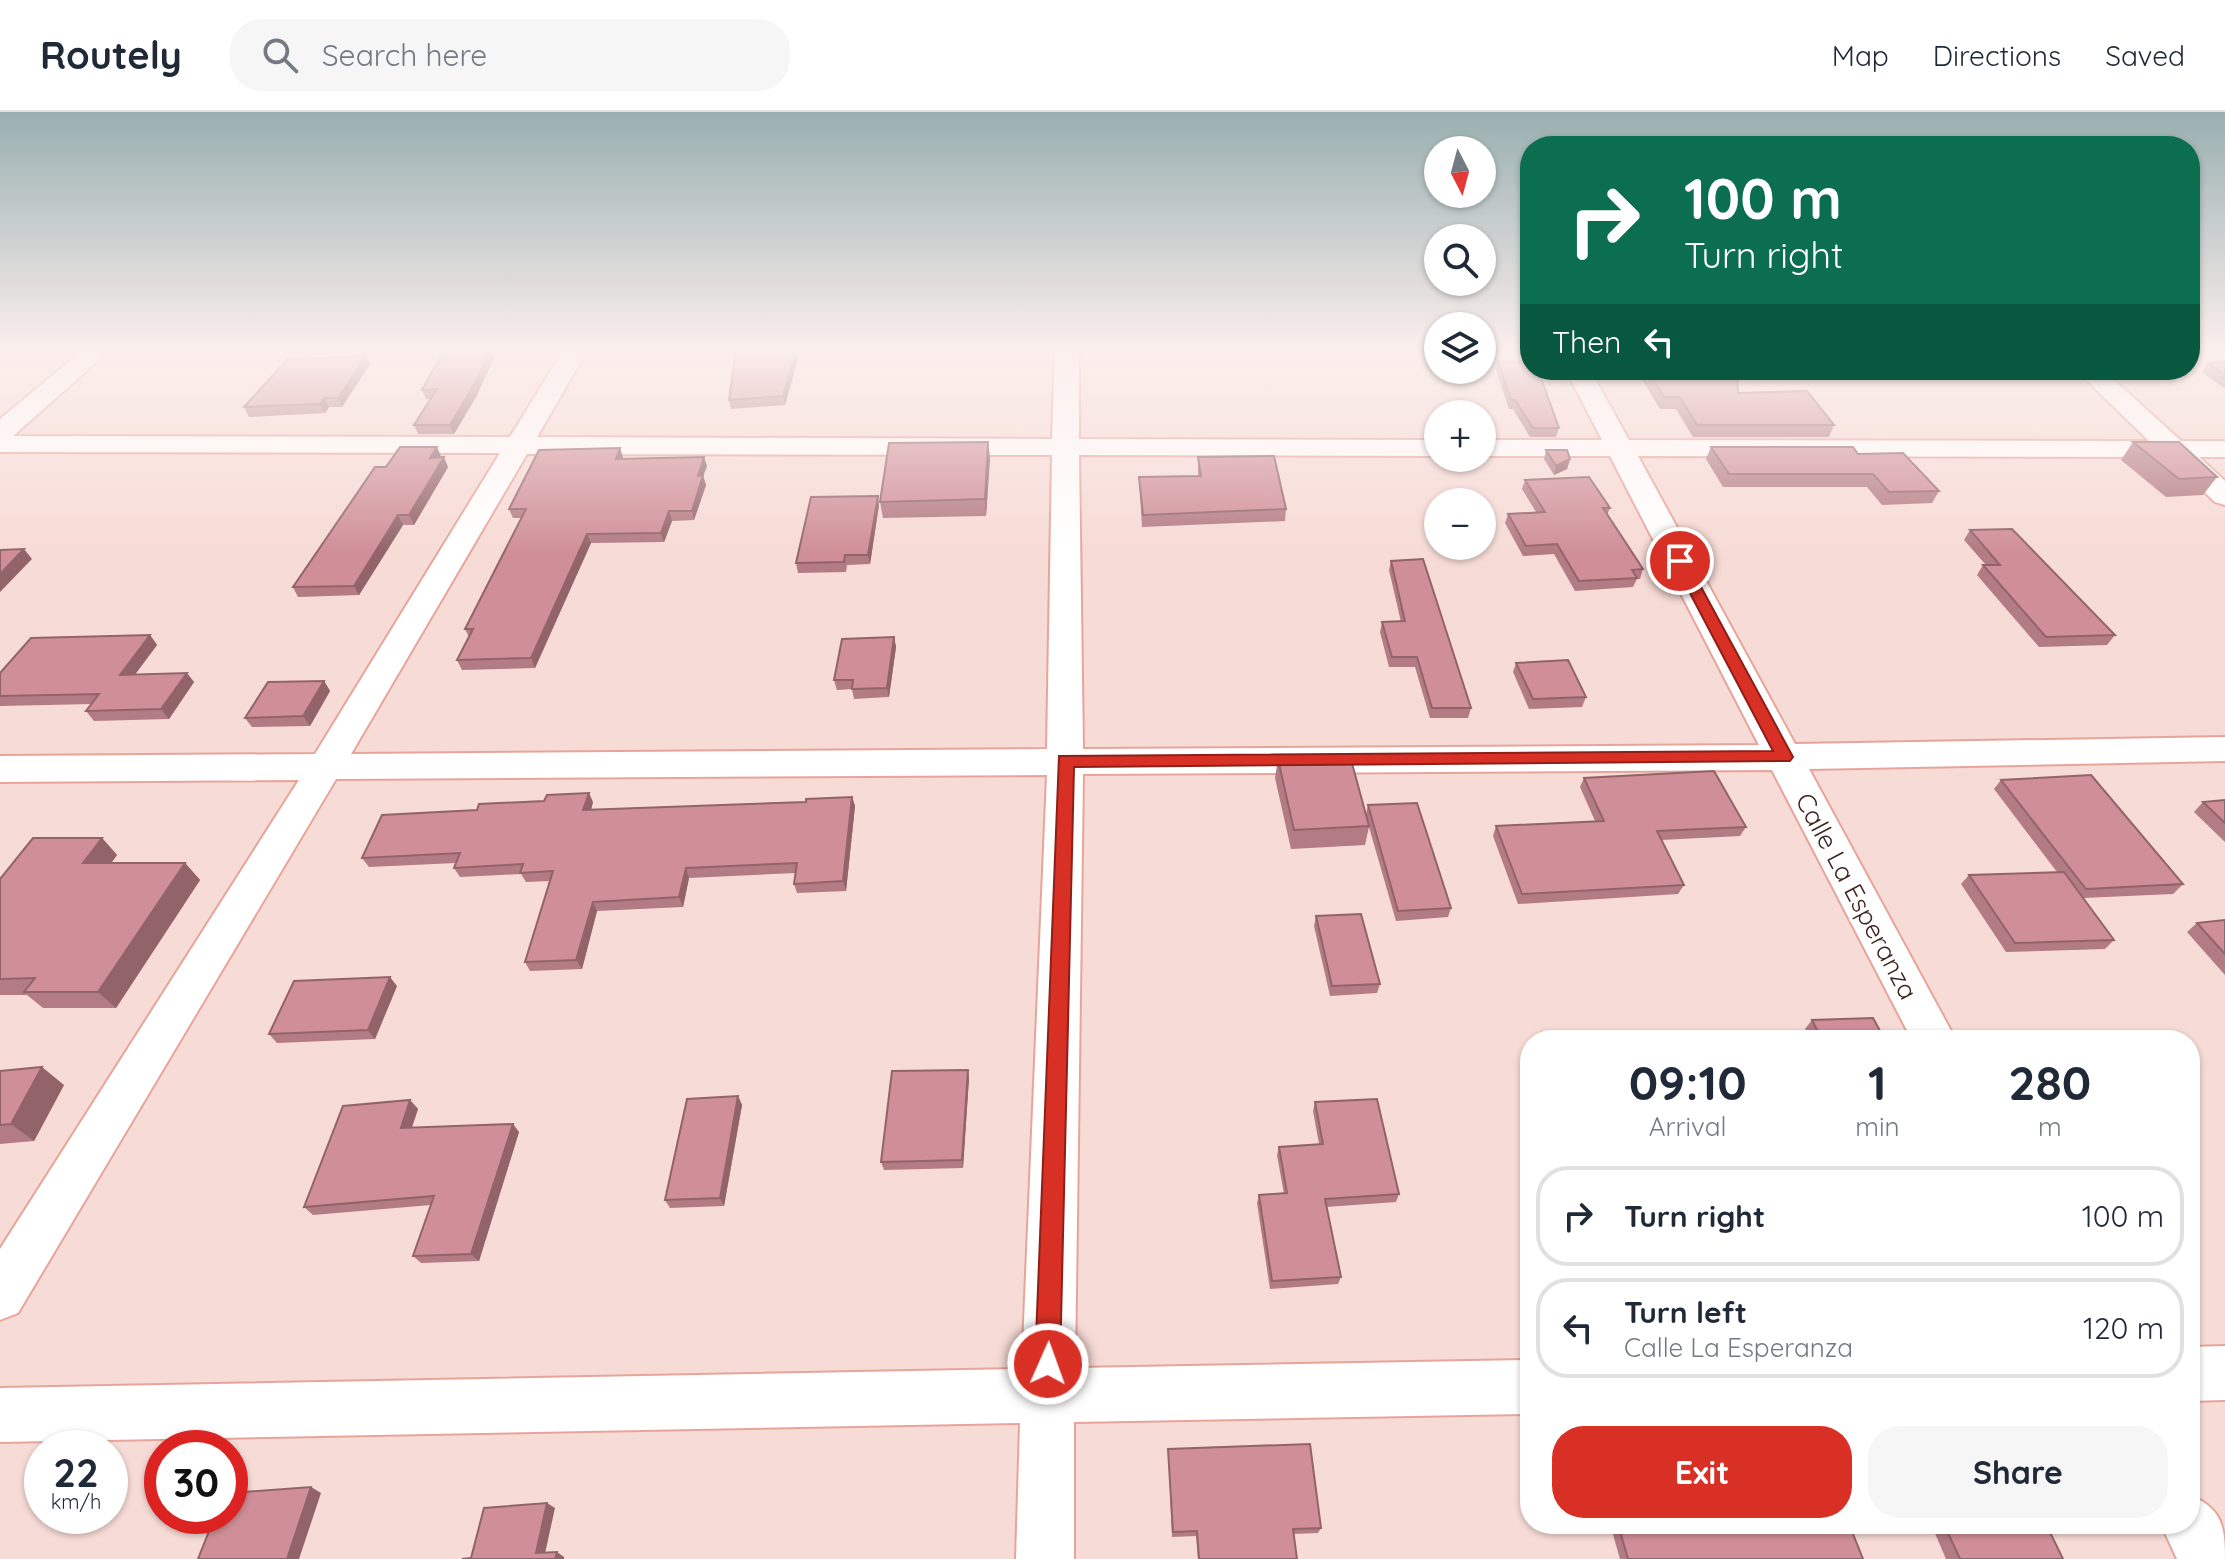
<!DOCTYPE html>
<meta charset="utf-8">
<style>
body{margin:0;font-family:Quicksand,sans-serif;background:#f6f6f7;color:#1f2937;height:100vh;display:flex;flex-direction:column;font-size:30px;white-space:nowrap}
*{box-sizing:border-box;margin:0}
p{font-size:26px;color:#747a83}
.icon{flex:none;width:44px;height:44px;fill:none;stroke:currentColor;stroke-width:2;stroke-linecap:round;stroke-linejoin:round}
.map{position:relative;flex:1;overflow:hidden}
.side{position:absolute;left:1520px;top:918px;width:680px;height:504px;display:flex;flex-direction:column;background:#fff;border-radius:32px;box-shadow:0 2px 6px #0004}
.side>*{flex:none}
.top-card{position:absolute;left:1520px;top:24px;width:680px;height:244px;border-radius:32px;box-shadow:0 2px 6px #0004;background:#0b6e4f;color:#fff;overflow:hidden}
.needle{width:52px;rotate:174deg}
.buttons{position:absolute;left:1424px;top:24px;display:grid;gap:16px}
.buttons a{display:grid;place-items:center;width:72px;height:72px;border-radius:50%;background:#fff;box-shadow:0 2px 6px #0004;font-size:40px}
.speed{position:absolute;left:24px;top:1318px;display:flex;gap:16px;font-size:40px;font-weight:700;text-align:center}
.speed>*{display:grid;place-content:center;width:104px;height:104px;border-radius:50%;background:#fff;box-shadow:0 2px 6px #0004;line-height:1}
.speed small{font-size:20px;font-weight:400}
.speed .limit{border:12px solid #d22;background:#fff;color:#111}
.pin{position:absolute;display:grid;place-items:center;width:68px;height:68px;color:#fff;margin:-34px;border:4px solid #fff;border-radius:50%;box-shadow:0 2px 8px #0007}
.me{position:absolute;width:88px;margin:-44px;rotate:2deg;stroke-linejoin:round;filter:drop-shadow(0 0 6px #0008)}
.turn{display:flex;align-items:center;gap:28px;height:168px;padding:0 32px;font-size:36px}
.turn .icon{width:104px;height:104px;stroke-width:2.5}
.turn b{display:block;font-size:56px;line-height:68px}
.then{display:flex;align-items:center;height:76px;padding:0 32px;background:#0003;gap:16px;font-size:30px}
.eta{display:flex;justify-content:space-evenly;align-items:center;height:136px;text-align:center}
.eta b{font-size:48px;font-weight:700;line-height:56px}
.button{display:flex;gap:16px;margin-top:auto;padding:16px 32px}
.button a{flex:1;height:92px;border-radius:32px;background:#d93025;color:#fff;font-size:32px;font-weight:700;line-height:92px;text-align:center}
.button a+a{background:#f6f6f7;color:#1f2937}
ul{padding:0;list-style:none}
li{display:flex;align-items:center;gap:24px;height:100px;margin:0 16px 12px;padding:0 16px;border:4px solid #e0e1e3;border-radius:32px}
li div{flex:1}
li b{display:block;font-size:30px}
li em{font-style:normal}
header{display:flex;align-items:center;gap:48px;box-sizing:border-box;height:112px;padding:0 40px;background:#fff;border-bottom:2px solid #e0e1e3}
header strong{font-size:38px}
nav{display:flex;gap:44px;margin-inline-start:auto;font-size:28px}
.search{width:560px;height:72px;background:#f6f6f7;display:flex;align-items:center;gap:20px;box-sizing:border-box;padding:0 28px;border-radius:32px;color:#747a83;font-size:30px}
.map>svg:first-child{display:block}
</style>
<header>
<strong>Routely</strong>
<div class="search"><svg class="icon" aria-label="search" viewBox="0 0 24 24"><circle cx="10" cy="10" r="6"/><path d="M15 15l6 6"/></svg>Search here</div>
<nav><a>Map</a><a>Directions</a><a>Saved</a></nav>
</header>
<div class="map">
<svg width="2225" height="1447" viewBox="0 0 2225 1447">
<rect width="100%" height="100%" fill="#f7dbd6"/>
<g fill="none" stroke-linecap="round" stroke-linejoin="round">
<defs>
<g id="street">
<path d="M 82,239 L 109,239 L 13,324 L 510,325 L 563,239 L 587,239 L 537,325 L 1052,327 L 1055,239 L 1079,239 L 1079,327 L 1438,328 L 1438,344 L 1079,343 L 1083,637 L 1759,633 L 1610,344 L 1482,344 L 1482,328 L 1602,328 L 1566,258 L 1590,258 L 1629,328 L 2149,329 L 2076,258 L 2103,258 L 2181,329 L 2225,329 L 2225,345 L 2199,345 L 2225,369 L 2225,393 L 2215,390 L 2167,345 L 1638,344 L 1795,632 L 2225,625 L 2225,649 L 1809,657 L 1956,928 L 1912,928 L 1772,658 L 1083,662 L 1075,1256 L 1530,1248 L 1530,1302 L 1074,1310 L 1074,1447 L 1016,1447 L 1020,1311 L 0,1330 L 0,1276 L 1022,1257 L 1047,663 L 336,667 L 18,1201 L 0,1208 L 0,1137 L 299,668 L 0,670 L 0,644 L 315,642 L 500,341 L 0,340 L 0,307 ZM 527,342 L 1052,343 L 1047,637 L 351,642 Z"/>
<polygon points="2225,1234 2225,1288 2190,1289 2190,1235"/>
<path d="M 2190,1383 C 2222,1397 2225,1414 2225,1447 L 2177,1447 L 2161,1412 L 2190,1412 Z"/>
</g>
</defs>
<use href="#street" stroke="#e7a59a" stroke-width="4"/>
<use href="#street" fill="#fff" fill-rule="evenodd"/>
</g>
<g fill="#b37b83">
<polygon points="800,239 785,293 731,297 729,288"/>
<polygon points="366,244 370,252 342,295 329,295 325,301 249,305 244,295"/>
<polygon points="494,246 476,285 454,322 418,322 414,313 431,287 426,287 422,278"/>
<polygon points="1498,249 1559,316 1556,325 1530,325 1513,297 1509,297 1496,258"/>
<polygon points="2225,250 2225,277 2202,260 2208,251"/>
<polygon points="1636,258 1737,258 1738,281 1834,313 1829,325 1693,325 1676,297 1660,297"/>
<polygon points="988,330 990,346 986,404 883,406 880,390"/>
<polygon points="2133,330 2217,365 2203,383 2166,385 2121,348"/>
<polygon points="1711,335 1858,342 1939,379 1932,391 1882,393 1867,375 1723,375 1706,347"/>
<polygon points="620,336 623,346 707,354 703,364 706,373 694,408 672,409 664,430 591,431 535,556 462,558 457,548 469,525 465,517 521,406 513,406 509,397"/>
<polygon points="1546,338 1570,347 1567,357 1554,363 1544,347"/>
<polygon points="441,344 440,346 448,355 414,413 403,413 359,483 298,485 293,475 386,355"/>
<polygon points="1198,345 1286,397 1285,409 1142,415 1139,365 1198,364"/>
<polygon points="1525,368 1610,396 1607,403 1643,457 1640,467 1637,467 1633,475 1575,479 1554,442 1523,444 1505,411 1508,402 1536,400 1522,377"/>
<polygon points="879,393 870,452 847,453 846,460 798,461 796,451"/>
<polygon points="1970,418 2115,523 2107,533 2039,535 1977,463 1983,453 1986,453 1964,428"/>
<polygon points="1391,449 1471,596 1468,606 1430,606 1415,555 1389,555 1380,520 1382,510 1401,510 1389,458"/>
<polygon points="150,523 157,533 135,562 194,570 169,607 94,609 86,599 92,592 0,594 0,561"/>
<polygon points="894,525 896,535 889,585 854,587 852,577 837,578 834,568"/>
<polygon points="1516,551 1586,585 1582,595 1529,597 1513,560"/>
<polygon points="324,569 330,579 310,614 252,615 245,606"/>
<polygon points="1278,647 1366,702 1368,693 1451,796 1448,805 1396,809 1369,715 1365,733 1291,737 1275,666"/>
<polygon points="1584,666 1746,715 1740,724 1661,728 1684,773 1678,782 1518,792 1493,724 1496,714 1595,709 1580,675"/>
<polygon points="2001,668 2183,772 2173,782 2083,786 2114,828 2105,837 2006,840 1961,772 1969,763 2057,760 1994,677"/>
<polygon points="852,685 855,694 846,779 797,781 794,772 796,761 689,766 683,795 597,799 582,857 530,859 525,850 550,769 526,770 521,762 460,765 454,756 456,751 369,755 362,746 593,690 591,698 806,690"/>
<polygon points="2225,688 2225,730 2194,700 2203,690"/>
<polygon points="102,726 117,743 111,751 185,751 200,768 116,896 43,896 27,883 0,883 0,767"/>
<polygon points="1316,804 1380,872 1377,881 1330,884 1314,814"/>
<polygon points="2225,808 2225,863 2187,820 2197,811"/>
<polygon points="397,874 375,927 277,931 269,922"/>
<polygon points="1812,908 1885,928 1811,928 1805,917"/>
<polygon points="0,959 64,973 34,1029 0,1032"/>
<polygon points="969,966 963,1056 884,1058 881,1050"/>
<polygon points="738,984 742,993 724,1094 670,1096 665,1088"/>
<polygon points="410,988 418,997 412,1015 519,1020 479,1149 421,1151 413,1144 431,1093 313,1103 304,1095"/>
<polygon points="1315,990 1399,1082 1396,1090 1326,1095 1341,1165 1338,1172 1270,1177 1257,1091 1259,1083 1284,1082 1277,1043 1279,1035 1319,1032 1313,999"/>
<polygon points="1168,1337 1321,1416 1318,1421 1294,1422 1297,1447 1198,1447 1196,1424 1172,1425"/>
<polygon points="1610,1412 1849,1412 1863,1447 1620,1447"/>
<polygon points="1931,1412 2046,1412 2063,1447 1946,1447"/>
</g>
<g fill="#92646a">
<polygon points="490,239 494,246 476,285 454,322 450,313"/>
<polygon points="796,239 800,239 785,293 783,284"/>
<polygon points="366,244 370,252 342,295 338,286"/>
<polygon points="324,286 329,295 325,301 320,292"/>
<polygon points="988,330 990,346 986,404 985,387"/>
<polygon points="437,335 441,344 434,355 430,346"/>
<polygon points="620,336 623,345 619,356 616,347"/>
<polygon points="444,345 448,355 414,413 409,403"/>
<polygon points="704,345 707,354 703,364 706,373 694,408 692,399 698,364"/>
<polygon points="1570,347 1567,357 1554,363 1556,354"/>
<polygon points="878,384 879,393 870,452 868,443"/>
<polygon points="669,399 672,409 664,430 661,421"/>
<polygon points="398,403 403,413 359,483 354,474"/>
<polygon points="587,422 591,431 535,556 531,546"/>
<polygon points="24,437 32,447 0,480 0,462"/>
<polygon points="150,523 157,533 128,572 120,563"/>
<polygon points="894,525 896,535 889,585 887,576"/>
<polygon points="187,561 194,570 169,607 161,597"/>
<polygon points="324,569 330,579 310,614 303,604"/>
<polygon points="589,681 593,690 588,708 583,698"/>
<polygon points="852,685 855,694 846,779 843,769"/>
<polygon points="102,726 117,743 99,768 83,751"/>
<polygon points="185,751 200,768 116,896 98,880"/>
<polygon points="686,756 689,766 683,795 679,785"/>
<polygon points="593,790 597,799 582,857 576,848"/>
<polygon points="390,865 397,874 375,927 368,918"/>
<polygon points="42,955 64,973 34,1029 11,1012"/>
<polygon points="968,958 969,966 963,1056 962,1048"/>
<polygon points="738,984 742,993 724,1094 720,1086"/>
<polygon points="410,988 418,997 409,1024 401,1016"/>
<polygon points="513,1012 519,1020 479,1149 471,1142"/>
<polygon points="311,1375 321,1381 299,1447 287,1447"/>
<polygon points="547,1391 555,1396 544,1446 536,1441"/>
<polygon points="557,1440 564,1445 564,1447 555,1447"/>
</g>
<g fill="#d08f98" stroke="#92646a" stroke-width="2">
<polygon points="465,239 490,239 472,276 450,313 414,313 437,277 422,278 443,240"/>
<polygon points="736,239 796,239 783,284 729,288"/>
<polygon points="366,244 338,286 324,286 320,292 244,295 288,247"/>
<polygon points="1498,249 1530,250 1530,258 1538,258 1559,316 1533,316 1515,288 1511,288"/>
<polygon points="2225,250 2225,263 2208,251"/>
<polygon points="1647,258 1737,258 1738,281 1807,279 1834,313 1697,313 1680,285 1664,285"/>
<polygon points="988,330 985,387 880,390 889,331"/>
<polygon points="2133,330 2179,330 2217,365 2179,367"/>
<polygon points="400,335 437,335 430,346 444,345 409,403 398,403 354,474 293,475 375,355 386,355"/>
<polygon points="1711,335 1853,335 1858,342 1903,341 1939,379 1889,380 1873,362 1729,362"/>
<polygon points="620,336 616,347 704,345 698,364 703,363 692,399 669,399 661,421 587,422 531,546 457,548 473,517 465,517 526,397 509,397 539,338"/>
<polygon points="1546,338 1567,338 1570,347 1556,354"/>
<polygon points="1274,344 1286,397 1143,403 1139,365 1201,364 1198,345"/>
<polygon points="1589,365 1610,396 1603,396 1643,457 1632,458 1637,466 1579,469 1557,432 1526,434 1508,402 1545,400 1525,368"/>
<polygon points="878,384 868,443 845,443 844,450 796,451 811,385"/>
<polygon points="2012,417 2115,523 2046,525 1983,453 2000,453 1970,418"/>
<polygon points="24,437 0,462 0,438"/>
<polygon points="1423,447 1471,596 1432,596 1417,545 1392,545 1382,510 1405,509 1391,449"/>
<polygon points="150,523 120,563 187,561 161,597 86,599 99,582 0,584 0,561 31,526"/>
<polygon points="894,525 887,576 852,577 853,568 834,568 842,527"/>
<polygon points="1568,548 1586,585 1533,587 1516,551"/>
<polygon points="324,569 303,604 245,606 268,570"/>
<polygon points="1350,644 1369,714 1294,718 1278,647"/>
<polygon points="1714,659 1746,715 1657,719 1684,773 1522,782 1496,714 1604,709 1584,666"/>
<polygon points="2091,663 2183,772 2086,777 2001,668"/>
<polygon points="589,681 583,698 806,690 806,687 852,685 843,769 794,772 797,751 686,756 679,785 593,790 576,848 525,850 553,759 520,761 523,752 454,756 460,741 362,746 382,703 477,698 479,692 544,689 547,683"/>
<polygon points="2225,688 2225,711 2203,690"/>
<polygon points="1417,691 1451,796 1398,799 1368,693"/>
<polygon points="33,726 102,726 83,751 185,751 98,880 24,880 35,866 0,867 0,767"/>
<polygon points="2064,760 2114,828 2015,831 1969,763"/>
<polygon points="1361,802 1380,872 1332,874 1316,804"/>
<polygon points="2225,808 2225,842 2197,811"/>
<polygon points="390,865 368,918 269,922 294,869"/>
<polygon points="1873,906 1885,928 1822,928 1812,908"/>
<polygon points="42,955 11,1012 0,1013 0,959"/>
<polygon points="968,958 962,1048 881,1050 892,959"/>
<polygon points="738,984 720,1086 665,1088 687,987"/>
<polygon points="1377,987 1399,1082 1325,1087 1341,1165 1272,1169 1259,1083 1287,1081 1279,1035 1323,1032 1315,990"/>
<polygon points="410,988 401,1016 513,1012 471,1142 413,1144 434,1084 304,1095 343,994"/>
<polygon points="1310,1332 1321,1416 1293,1417 1297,1447 1199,1447 1197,1419 1173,1420 1168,1337"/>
<polygon points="311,1375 287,1447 198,1447 215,1404 230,1404 230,1381"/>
<polygon points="547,1391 536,1441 557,1440 555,1447 462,1447 471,1446 484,1396"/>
<polygon points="1618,1412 1849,1412 1863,1447 1628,1447"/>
<polygon points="1944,1412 2046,1412 2063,1447 1960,1447"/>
</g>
<linearGradient id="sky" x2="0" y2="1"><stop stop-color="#99afb0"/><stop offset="0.54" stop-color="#fbefed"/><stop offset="1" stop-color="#fbefed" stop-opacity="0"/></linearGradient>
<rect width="2225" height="441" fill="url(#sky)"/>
<polygon fill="#d93025" stroke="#8d1f18" stroke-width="2" points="1680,445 1687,449 1793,645 1790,649 1074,655 1060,1252 1057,1261 1048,1265 1039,1261 1035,1252 1059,644 1773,639 1673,449"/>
<g text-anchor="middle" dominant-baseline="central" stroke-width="7" stroke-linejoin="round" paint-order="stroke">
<g font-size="26" fill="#3e2520" stroke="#fff">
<text transform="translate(1857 784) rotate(62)">Calle La Esperanza</text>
</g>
</g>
</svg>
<div class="buttons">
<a><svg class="needle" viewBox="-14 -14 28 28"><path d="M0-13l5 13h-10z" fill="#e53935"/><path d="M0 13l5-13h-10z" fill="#747a83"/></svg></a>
<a><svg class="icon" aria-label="search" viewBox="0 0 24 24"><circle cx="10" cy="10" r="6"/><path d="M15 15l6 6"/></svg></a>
<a><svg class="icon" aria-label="layers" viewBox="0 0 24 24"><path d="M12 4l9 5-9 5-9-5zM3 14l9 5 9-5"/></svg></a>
<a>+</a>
<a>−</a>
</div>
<div class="speed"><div>22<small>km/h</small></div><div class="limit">30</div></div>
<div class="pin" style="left:1680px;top:449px;background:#d93025"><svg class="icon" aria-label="arrive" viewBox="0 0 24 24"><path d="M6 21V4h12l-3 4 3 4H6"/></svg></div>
<svg class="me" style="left:1048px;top:1252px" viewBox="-20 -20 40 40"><circle r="17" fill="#d93025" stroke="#fff" stroke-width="3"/><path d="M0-11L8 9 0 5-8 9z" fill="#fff"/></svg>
<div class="top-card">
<div class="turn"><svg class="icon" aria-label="right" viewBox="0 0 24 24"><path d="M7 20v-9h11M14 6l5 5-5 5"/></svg><div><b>100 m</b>Turn right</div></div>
<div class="then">Then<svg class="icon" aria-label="left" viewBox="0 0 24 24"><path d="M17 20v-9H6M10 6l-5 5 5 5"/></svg></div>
</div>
<section class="side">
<div class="eta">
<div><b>09:10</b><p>Arrival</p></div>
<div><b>1</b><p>min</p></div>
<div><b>280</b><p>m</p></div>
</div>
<ul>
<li><svg class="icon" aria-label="right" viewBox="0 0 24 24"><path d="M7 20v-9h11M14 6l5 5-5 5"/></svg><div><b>Turn right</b></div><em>100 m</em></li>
<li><svg class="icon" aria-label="left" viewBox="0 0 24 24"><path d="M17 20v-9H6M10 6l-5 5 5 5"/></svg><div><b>Turn left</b><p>Calle La Esperanza</p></div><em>120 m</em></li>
</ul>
<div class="button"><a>Exit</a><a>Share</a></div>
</section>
</div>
